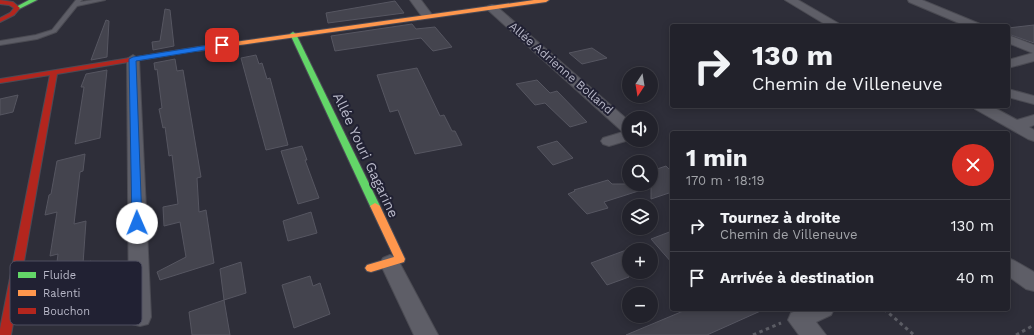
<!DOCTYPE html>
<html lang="fr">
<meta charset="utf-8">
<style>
body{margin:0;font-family:"Work Sans",sans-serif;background:#2a2a33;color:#f1f3f6;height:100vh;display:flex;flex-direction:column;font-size:15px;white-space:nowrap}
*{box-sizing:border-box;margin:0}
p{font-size:13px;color:#a2a4a9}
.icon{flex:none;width:22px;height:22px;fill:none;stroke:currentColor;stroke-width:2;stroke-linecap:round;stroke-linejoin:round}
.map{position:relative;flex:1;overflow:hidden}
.sheet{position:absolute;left:670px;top:131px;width:340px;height:180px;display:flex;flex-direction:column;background:#22222b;border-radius:4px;box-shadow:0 2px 10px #0003,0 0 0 1px #3f3f47}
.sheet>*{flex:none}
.banner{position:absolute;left:670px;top:24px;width:340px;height:84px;border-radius:4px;box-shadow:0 2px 10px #0003,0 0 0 1px #3f3f47;background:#22222b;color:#f1f3f6;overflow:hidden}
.needle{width:26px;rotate:192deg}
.controls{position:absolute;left:622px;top:67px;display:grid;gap:8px}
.controls a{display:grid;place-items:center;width:36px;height:36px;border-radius:50%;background:#22222b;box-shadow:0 2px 10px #0003,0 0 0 1px #3f3f47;font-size:20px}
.pin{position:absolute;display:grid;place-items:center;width:34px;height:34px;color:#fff;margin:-17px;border-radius:8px;box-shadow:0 2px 6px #0006}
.me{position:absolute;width:44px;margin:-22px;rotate:359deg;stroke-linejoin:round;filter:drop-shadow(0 0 3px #0008)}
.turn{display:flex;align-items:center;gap:14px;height:84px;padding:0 16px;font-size:18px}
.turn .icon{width:52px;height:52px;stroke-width:2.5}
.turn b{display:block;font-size:28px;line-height:34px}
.round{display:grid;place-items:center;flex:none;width:42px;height:42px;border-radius:21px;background:#2a2a33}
.summary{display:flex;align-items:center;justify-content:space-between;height:68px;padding:0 16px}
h1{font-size:24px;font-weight:700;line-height:30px}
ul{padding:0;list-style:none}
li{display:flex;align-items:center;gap:12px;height:52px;padding:0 16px;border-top:1px solid #3f3f47}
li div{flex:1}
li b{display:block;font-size:15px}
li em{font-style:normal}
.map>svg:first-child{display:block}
</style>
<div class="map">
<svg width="1034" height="335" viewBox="0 0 1034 335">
<rect width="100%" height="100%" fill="#2e2e39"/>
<g fill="#44444e" stroke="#565661">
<polygon points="395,1 404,13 328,23 326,13"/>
<polygon points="165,9 170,10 174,46 153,50 152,42 160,41"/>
<polygon points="106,20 109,21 107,57 91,60"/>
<polygon points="412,24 416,29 435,27 452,47 433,51 421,38 335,51 331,36"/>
<polygon points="1034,25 1034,43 1008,34 1008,28"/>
<polygon points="592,48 607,58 582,64 569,53"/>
<polygon points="256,55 259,64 262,63 267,79 270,78 288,145 266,150 241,58"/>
<polygon points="175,59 177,71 183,70 201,177 197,178 199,212 206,210 214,263 160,280 157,272 186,257 180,222 164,226 163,207 178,204 172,155 169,156 165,127 163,128 159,109 162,108 157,69 155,70 154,63"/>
<polygon points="417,68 440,116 444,115 452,131 455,131 462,145 415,154 398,110 390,112 377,75"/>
<polygon points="107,70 100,138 75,144 84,87 81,87 86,74"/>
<polygon points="537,80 550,93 557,91 587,122 570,127 545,103 535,105 516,84"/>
<polygon points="18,95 13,112 0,115 0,99"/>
<polygon points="557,141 573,158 553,165 537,147"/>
<polygon points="302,146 307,160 305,160 319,198 298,204 281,151"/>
<polygon points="85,154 83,171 80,172 74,224 86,221 83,264 91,261 89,291 52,302 58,254 50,256 57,212 45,215 49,195 51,194 57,161"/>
<polygon points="666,166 672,172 672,192 651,199 651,171"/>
<polygon points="608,180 612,184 650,184 651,187 604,202 608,208 587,214 568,194 575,191 574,190"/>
<polygon points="311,212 317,233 288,241 283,221"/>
<polygon points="672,231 672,263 651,239"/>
<polygon points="629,249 629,277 607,285 591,263"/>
<polygon points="241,262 246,293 224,300 230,335 192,335 189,312 224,300 220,269"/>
<polygon points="310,276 313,286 320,283 330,314 294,328 282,285"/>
<polygon points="688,309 765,309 707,335 626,335"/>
</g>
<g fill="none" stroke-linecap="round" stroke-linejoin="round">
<defs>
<polygon id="lane" points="76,0 82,0 80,2 93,0 105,0 77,6 56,32 37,39 0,45 0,41 36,35 52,30"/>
<g id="street">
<polygon points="410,0 421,0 433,16 431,18 423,18"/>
<polygon points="785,0 798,0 843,26 828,26"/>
<polygon points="908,0 922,0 980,24 982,26 966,26 909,2"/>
<polygon points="492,5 496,6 629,121 629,140 609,146 603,144 601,141 603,138 623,132 488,10 487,8 488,6"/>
<polygon points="1008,35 1034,45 1034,61 1008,68 1008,60 1033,53 1008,43"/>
<polygon points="133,55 139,59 151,317 148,324 140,326 132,324 129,317 127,59"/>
<polygon points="1008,89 1034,96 1034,104 1008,97"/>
<polygon points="973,106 991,106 1017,120 1034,115 1034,125 1029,127 1034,130 1034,141 1028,139 975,109"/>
<polygon points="390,255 397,258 438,335 414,335 380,263 383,258"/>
<polygon points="1008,258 1015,261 1034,272 1034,291 1026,289 1008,276"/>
<polygon points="801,309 834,309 831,315 816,322 826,335 799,335 788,320 791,313"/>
</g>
<g id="fast">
<polygon points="29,0 37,0 19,9 14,8"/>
<polygon points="293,32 296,34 380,206 378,208 372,208 370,206 290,34"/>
</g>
<g id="slow">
<polygon points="534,0 549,0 546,2 198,51 195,49 198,47"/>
<polygon points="375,203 380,206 405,259 404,262 371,272 367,271 365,268 367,265 394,257 370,206"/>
</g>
<g id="jam">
<polygon points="0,0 13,2 20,8 14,15 0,22 0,18 10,13 14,8 9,5 0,4"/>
<polygon points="198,47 201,49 200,50 57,74 11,335 0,335 0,329 50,75 0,83 0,79"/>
</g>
</defs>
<use href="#lane" stroke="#4b4b53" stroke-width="2"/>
<use href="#street" stroke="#4b4b53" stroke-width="2"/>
<use href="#fast" stroke="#4b4b56" stroke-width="2"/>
<use href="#slow" stroke="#4b4b56" stroke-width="2"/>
<use href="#jam" stroke="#4b4b56" stroke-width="2"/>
<g stroke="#5b5c64" stroke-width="3" stroke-dasharray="3.5 3.5" stroke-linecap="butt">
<polyline points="884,309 914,335"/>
<polyline points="753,335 781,323"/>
<polyline points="1016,335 1034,325"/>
</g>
<use href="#lane" fill="#5e5e67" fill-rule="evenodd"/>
<use href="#street" fill="#5e5e67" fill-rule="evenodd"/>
<use href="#fast" fill="#63d668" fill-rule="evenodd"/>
<use href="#slow" fill="#ff974d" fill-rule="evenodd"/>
<use href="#jam" fill="#b3261e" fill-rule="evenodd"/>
</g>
<polygon fill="#1a73e8" stroke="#114b97" points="222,43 224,44 224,47 136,61 142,223 141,225 134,225 132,223 129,59 133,57"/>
<g text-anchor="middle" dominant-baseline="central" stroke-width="4" stroke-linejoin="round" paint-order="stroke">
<g font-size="12" fill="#b9b9c9" stroke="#212133">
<text transform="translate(561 68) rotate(41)">Allée Adrienne Bolland</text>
</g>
<g font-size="14" fill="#b9b9c9" stroke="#212133">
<text transform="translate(366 155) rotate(65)">Allée Youri Gagarine</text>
</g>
</g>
<rect x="10" y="261" width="132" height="64" rx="6" fill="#212133" stroke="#4f4f60" stroke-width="1"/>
<rect x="18" y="272" width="18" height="6" fill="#63d668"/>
<rect x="18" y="290" width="18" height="6" fill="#ff974d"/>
<rect x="18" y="308" width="18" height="6" fill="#b3261e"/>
<g font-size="11" fill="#b9b9c9">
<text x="43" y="279">Fluide</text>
<text x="43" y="297">Ralenti</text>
<text x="43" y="315">Bouchon</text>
</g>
</svg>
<div class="controls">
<a><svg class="needle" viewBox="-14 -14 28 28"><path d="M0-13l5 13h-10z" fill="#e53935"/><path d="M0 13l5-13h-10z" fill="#a2a4a9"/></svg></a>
<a><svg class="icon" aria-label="sound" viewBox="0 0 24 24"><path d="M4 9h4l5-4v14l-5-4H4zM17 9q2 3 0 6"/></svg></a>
<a><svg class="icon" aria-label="search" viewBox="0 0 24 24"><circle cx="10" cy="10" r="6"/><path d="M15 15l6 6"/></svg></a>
<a><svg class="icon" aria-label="layers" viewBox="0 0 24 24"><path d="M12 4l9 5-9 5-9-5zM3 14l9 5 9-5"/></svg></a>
<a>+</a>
<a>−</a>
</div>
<div class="pin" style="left:222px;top:45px;background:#d93025"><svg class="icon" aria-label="arrive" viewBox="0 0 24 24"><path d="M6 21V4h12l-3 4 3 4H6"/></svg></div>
<svg class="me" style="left:137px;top:223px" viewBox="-20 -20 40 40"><circle r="19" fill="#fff"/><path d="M0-13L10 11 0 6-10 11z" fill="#1a73e8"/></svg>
<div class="banner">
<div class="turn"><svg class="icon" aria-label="right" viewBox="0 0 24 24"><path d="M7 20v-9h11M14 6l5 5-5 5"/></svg><div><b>130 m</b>Chemin de Villeneuve</div></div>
</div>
<section class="sheet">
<div class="summary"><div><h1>1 min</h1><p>170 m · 18:19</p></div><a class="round" style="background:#d93025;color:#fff"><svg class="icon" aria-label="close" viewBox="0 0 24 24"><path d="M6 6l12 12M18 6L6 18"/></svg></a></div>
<ul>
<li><svg class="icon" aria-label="right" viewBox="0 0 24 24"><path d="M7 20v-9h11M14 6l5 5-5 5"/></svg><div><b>Tournez à droite</b><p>Chemin de Villeneuve</p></div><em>130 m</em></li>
<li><svg class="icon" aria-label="arrive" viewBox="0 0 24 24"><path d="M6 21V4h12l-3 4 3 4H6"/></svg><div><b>Arrivée à destination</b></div><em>40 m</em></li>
</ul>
</section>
</div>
